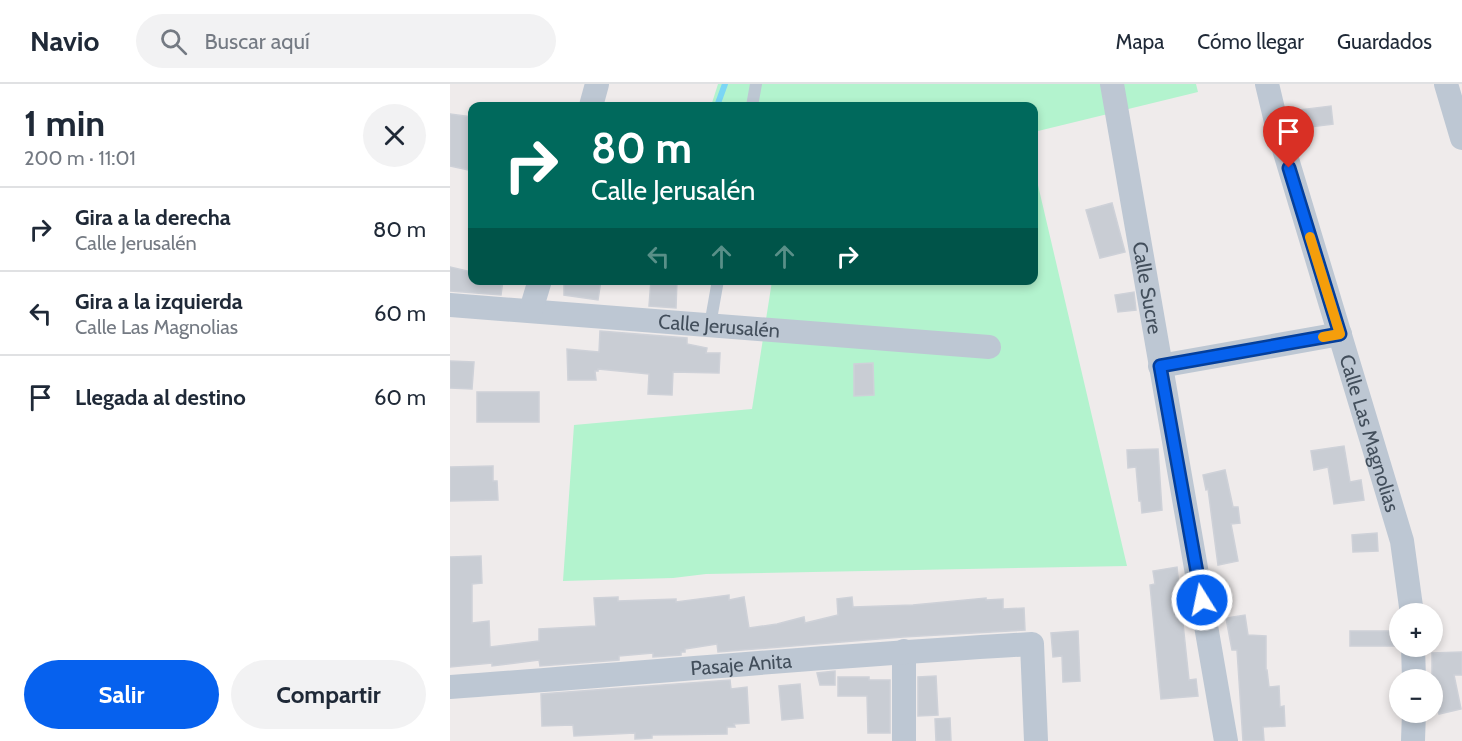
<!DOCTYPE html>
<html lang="es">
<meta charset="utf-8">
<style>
body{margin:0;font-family:Cabin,sans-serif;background:#f2f2f3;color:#1f2937;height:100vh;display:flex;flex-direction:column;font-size:22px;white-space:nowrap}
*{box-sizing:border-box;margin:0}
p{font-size:20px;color:#747a83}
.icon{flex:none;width:33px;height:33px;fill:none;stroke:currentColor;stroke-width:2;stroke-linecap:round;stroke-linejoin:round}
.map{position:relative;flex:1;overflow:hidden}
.panel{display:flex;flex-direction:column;background:#fff;width:450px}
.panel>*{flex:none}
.guide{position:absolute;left:18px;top:18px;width:570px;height:183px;border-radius:12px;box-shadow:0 3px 9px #0003;background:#00695c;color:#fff;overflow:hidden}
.buttons{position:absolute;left:939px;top:519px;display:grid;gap:12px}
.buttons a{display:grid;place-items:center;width:54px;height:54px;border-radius:50%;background:#fff;box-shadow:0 3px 9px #0003;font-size:30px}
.pin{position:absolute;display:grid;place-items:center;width:51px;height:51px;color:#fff;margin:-62px -26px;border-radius:50% 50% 50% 0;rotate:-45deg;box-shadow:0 0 6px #0007}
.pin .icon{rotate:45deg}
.me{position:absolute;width:66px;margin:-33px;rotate:350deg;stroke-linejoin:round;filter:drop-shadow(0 0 4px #0008)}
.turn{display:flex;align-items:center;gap:21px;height:126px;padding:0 24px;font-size:27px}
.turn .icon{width:78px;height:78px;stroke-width:2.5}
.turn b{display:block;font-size:42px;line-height:51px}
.lanes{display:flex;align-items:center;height:57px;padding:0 24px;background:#0003;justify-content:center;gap:30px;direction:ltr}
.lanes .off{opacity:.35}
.round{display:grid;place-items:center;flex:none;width:63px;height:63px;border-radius:32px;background:#f2f2f3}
.headline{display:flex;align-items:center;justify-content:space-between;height:102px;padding:0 24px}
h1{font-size:36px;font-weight:700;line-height:45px}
.button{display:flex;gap:12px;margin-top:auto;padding:12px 24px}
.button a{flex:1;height:69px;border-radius:36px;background:#0661ee;color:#fff;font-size:24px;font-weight:700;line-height:69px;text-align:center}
.button a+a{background:#f2f2f3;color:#1f2937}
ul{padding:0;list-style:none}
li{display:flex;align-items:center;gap:18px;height:84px;padding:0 24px;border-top:2px solid #e0e1e3}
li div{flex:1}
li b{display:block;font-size:22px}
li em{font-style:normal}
header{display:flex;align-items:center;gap:36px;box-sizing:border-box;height:84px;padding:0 30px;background:#fff;border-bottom:2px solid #e0e1e3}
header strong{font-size:28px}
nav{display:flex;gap:33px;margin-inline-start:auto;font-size:21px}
.search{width:420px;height:54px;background:#f2f2f3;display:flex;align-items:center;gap:15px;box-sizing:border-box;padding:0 21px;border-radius:33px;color:#747a83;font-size:22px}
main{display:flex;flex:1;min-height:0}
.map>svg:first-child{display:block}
</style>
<header>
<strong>Navio</strong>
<div class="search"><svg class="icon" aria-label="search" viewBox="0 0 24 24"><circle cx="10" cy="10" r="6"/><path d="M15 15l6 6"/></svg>Buscar aquí</div>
<nav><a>Mapa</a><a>Cómo llegar</a><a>Guardados</a></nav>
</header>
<main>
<section class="panel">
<div class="headline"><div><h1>1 min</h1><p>200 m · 11:01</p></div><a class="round"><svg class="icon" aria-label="close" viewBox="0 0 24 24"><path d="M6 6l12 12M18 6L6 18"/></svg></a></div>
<ul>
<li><svg class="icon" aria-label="right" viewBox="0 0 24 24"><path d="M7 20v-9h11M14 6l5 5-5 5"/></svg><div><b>Gira a la derecha</b><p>Calle Jerusalén</p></div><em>80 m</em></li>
<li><svg class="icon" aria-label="left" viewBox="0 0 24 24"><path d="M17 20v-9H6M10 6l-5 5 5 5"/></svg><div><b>Gira a la izquierda</b><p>Calle Las Magnolias</p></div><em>60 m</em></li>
<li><svg class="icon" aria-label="arrive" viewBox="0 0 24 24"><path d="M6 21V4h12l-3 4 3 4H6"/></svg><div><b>Llegada al destino</b></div><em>60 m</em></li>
</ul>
<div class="button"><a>Salir</a><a>Compartir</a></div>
</section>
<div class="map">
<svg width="1012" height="657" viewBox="0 0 1012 657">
<rect width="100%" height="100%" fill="#efebeb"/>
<g fill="#b3f3ce">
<polygon points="268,0 746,0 748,8 584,48 584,22 261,22"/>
<polygon points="584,84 677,482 256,490 223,494 113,497 124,341 302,325 322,197 584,196"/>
</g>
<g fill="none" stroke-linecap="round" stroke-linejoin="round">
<polyline stroke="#7bd6f5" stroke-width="6" points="267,22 275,0"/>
</g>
<g fill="#c9cdd4" stroke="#ced1d8" stroke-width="1.5">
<polygon points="881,22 883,40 844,45 842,27"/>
<polygon points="0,30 22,33 22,72 19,86 0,82"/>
<polygon points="662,119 675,168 650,174 636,126"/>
<polygon points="0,183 22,188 22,196 53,196 51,211 0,207"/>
<polygon points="114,196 151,196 148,216 114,211"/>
<polygon points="201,196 227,196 226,224 199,222"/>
<polygon points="684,208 686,226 668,228 665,211"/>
<polygon points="150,247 237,254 237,260 257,264 256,269 270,269 269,289 223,288 222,311 198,310 199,290 148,285 148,287 145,287 146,296 118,296 117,265 149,268"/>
<polygon points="0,277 24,278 22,305 0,304"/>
<polygon points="423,279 424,311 404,312 404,280"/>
<rect x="27" y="308" width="62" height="30"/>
<polygon points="894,362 900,398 911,396 914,416 884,420 878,383 864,386 861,367"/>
<polygon points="708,365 712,426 692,429 691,417 689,417 686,383 678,384 677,366"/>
<polygon points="43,382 43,397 47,397 48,416 0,417 0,383"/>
<polygon points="775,386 783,423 788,423 790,439 781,440 788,477 768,481 758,405 756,406 753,391"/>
<polygon points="927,449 928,467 903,468 902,451"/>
<polygon points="31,472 32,499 22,500 22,539 39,537 40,563 89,557 89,545 146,542 144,514 168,513 168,517 226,515 226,518 279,511 279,516 294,513 299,544 327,540 354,533 355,539 388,531 387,515 402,513 403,523 463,521 536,514 536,516 553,515 553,525 574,524 575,546 453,553 268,568 267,560 235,565 235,568 231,568 231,571 203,573 203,569 169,572 169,576 90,582 89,576 42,582 42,579 0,583 0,473"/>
<polygon points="727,483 739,596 746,595 748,612 711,615 700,501 705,500 703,487"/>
<polygon points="795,531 798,551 816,552 816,586 817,586 819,603 829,602 830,623 834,622 835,642 813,643 814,657 793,657 787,566 782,566 776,534"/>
<polygon points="628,547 630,597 613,598 612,572 603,573 601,549"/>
<rect x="900" y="547" width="45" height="15"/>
<polygon points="1012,568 1012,591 1004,591 1011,625 989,630 982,600 982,569"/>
<polygon points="385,587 385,601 370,601 367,589"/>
<polygon points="486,592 488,631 468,632 468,593"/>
<polygon points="388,593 419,593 419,596 440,596 440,649 418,649 417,612 388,612"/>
<polygon points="280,596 281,605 297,603 299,639 284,640 285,643 277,643 277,650 202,651 202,654 185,655 185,649 124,652 123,641 92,642 91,610"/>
<polygon points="350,600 353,634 332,636 329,602"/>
<polygon points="500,634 501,657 486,657 485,635"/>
</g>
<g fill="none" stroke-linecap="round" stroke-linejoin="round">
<g stroke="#bdc7d3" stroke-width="12">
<polyline points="302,22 306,0"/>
<polyline points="260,241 268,196"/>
</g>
<g stroke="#bdc7d3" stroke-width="24">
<path id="s1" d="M 662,0 L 776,657"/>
<path id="s2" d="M 817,0 L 827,42 L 952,457 L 962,530"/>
<polyline points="996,0 1012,54"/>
<polyline points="141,22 147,0"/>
<path id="s3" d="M 0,221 L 539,263"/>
<polyline points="81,226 90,196"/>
<polyline points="710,282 890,250"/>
<polyline points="963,562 964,596"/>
<polyline points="454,567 454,657"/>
<path id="s4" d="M 0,603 C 194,589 388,571 582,560 L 586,657"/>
<polyline points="963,657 964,628"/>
</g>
</g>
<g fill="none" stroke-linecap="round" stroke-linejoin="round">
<defs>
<polyline id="route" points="752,516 710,282 890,250 839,84"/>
</defs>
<use href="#route" stroke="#043f9b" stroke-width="15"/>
<use href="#route" stroke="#0661ee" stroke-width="10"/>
<polyline stroke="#f59e0b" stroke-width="10" points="860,153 890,250 873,253"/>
</g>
<g text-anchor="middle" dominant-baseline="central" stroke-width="5" stroke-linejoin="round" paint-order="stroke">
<g font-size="20" fill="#424e5b" stroke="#fff">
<text stroke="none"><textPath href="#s1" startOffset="207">Calle Sucre</textPath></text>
<text stroke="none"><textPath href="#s3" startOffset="270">Calle Jerusalén</textPath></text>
<text stroke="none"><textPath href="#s2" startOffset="364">Calle Las Magnolias</textPath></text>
<text stroke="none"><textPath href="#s4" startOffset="292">Pasaje Anita</textPath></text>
</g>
</g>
</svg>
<div class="buttons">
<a>+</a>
<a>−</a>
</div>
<div class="pin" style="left:839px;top:84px;background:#d93025"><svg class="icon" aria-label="arrive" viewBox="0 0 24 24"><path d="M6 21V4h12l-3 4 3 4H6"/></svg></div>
<svg class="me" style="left:752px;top:516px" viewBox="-20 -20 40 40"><circle r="17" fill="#0661ee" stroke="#fff" stroke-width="3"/><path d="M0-11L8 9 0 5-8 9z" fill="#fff"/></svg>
<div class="guide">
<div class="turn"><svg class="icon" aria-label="right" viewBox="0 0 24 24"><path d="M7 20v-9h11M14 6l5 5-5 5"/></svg><div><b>80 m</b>Calle Jerusalén</div></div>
<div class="lanes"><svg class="icon off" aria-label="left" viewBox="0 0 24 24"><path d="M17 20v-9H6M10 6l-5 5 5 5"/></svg><svg class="icon off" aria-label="ahead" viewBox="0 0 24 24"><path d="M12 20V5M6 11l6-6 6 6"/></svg><svg class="icon off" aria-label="ahead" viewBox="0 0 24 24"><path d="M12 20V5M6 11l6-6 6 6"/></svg><svg class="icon" aria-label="right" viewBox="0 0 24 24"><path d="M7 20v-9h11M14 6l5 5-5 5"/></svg></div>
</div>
</div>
</main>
